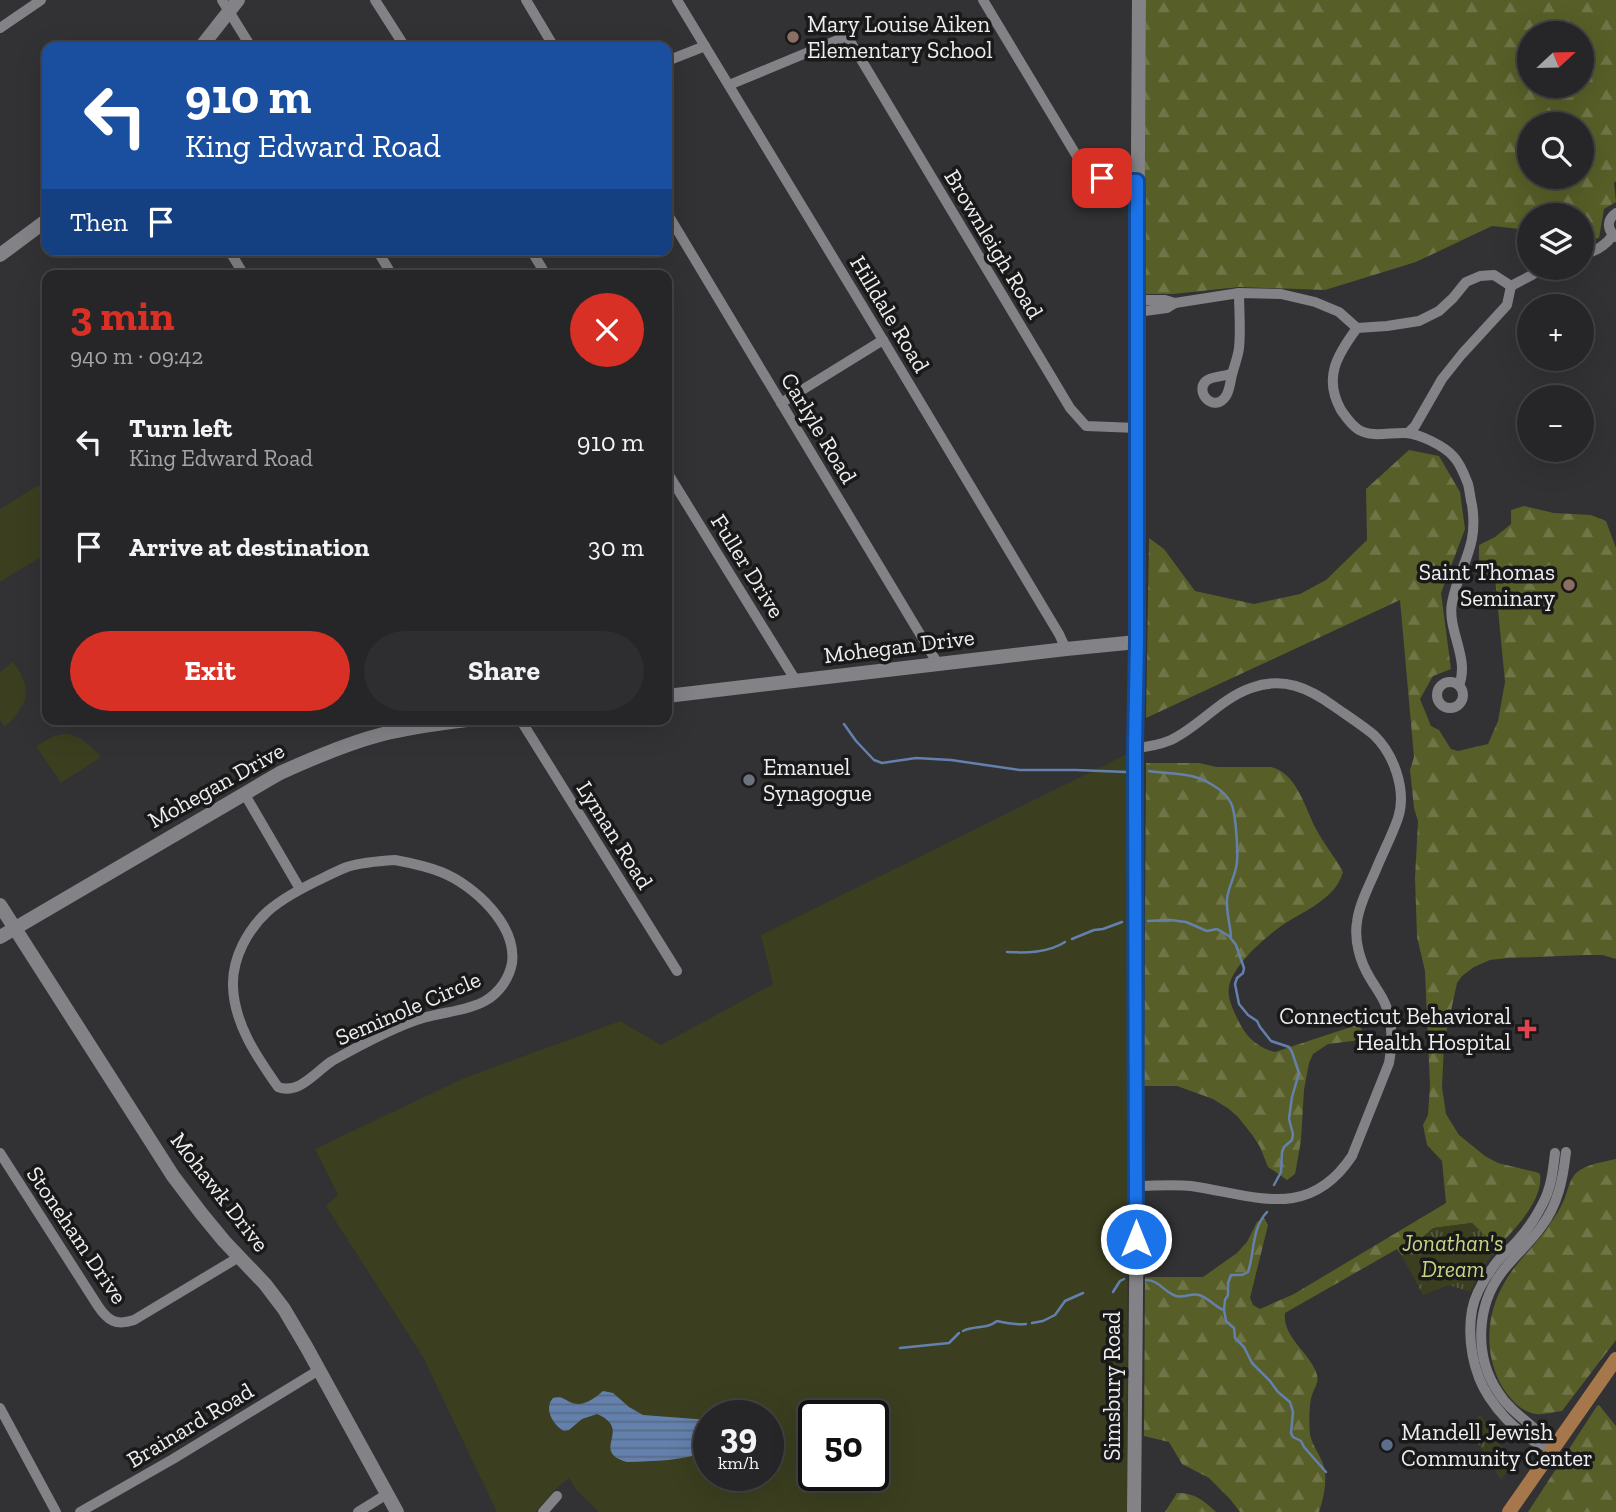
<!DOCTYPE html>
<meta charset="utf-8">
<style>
body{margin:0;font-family:"Zilla Slab",serif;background:#2e2d2f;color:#f1f3f6;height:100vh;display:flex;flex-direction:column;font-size:26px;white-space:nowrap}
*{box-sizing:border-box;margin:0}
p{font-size:23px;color:#a4a5a7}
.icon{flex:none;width:38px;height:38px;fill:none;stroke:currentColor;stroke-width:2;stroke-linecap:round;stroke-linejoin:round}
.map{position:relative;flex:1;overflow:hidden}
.details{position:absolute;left:42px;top:270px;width:630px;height:455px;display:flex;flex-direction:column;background:#262527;border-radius:14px;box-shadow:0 7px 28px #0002,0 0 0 2px #424244}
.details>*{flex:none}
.hud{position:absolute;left:42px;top:42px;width:630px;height:214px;border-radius:14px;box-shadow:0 7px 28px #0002,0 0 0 2px #424244;background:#1a4fa0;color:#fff;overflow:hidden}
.needle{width:46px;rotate:68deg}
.controls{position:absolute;left:1517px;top:21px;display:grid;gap:14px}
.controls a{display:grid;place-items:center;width:77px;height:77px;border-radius:50%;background:#262527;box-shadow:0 7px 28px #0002,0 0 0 2px #424244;font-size:35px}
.speed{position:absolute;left:693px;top:1400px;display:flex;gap:14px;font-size:35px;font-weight:700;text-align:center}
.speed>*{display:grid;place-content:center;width:91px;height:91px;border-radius:50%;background:#262527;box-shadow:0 7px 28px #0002,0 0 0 2px #424244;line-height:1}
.speed small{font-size:18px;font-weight:400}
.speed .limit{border:4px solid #111;border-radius:10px;background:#fff;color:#111}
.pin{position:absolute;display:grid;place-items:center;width:60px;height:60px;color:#fff;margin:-30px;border-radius:14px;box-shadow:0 4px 10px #0006}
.me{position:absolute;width:77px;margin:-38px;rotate:0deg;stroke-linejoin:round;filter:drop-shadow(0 0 5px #0008)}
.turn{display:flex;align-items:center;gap:24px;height:147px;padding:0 28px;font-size:32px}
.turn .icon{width:91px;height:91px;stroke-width:2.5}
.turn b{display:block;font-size:49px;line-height:60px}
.then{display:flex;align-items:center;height:66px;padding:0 28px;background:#0003;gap:14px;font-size:26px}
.round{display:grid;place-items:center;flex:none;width:74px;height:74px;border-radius:37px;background:#2e2d2f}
.summary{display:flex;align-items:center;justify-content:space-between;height:119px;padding:0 28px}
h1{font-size:42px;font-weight:700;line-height:52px;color:#d93025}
.primary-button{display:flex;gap:14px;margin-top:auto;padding:14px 28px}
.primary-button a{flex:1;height:80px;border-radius:42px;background:#d93025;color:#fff;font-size:28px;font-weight:700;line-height:80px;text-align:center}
.primary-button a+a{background:#2e2d2f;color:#f1f3f6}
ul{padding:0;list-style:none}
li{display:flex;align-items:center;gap:21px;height:105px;padding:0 28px}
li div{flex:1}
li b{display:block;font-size:26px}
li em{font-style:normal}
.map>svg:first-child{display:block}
</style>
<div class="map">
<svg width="1616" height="1512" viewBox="0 0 1616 1512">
<defs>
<pattern id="forest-firs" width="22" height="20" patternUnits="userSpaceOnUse" patternTransform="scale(1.75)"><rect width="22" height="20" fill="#575e27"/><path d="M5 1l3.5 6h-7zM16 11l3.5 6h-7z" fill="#6f7547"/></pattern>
<pattern id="park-tufts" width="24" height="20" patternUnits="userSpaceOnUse" patternTransform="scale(1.75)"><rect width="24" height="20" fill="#3b3f1f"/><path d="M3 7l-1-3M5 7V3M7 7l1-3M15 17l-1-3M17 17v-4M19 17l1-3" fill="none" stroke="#585b40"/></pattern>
<pattern id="water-rules" width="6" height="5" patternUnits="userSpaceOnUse" patternTransform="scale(1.75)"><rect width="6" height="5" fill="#6481ae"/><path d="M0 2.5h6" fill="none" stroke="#586a85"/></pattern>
</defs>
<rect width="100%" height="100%" fill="#323134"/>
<g fill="#3b3f1f" fill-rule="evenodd">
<polygon points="39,485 47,499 47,553 0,582 0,509"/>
<path d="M 13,662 C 34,690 28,704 5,727 L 0,720 L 0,672 Z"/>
<path d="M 63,734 C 80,734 89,745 101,757 L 61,783 L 36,746 L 54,736 Z"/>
<path d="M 1129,753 L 1127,1512 L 599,1512 L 576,1490 L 569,1478 L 555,1489 L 536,1512 L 497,1512 L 423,1357 L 326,1206 L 338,1195 L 315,1149 L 462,1079 L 620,1021 L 661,1045 L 773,984 L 761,935 ZM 709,1416 L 768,1416 L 768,1475 L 709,1475 ZM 814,1416 L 873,1416 L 873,1475 L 814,1475 Z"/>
</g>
<g fill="url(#forest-firs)" fill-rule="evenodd">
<path d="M 1146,0 L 1616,0 L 1616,181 L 1614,183 L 1616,202 L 1604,209 L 1599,238 L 1582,242 L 1582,215 L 1530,215 L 1529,242 L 1519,229 L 1492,226 L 1416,262 L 1325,290 L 1239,287 L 1173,294 L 1142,294 ZM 1530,33 L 1582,33 L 1582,86 L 1530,86 ZM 1530,124 L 1582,124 L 1582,177 L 1530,177 Z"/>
<path d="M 1409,450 L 1439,456 L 1460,492 L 1465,529 L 1441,593 L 1451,669 L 1433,676 L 1420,699 L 1431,726 L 1439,730 L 1451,749 L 1458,751 L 1488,744 L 1498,721 L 1505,682 L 1495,578 C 1477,571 1479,563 1479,545 L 1495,537 L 1511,524 L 1511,510 L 1524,506 L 1554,513 L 1591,515 L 1606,521 L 1616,548 L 1616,959 L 1602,955 L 1585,955 L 1508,958 L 1490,960 L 1474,967 L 1462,976 L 1457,983 L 1444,1043 L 1442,1087 L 1446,1114 L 1459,1135 L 1485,1156 L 1498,1163 L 1536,1172 L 1540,1174 C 1544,1201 1513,1230 1497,1248 L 1472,1223 L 1433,1228 L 1402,1256 L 1397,1249 L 1285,1313 C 1282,1338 1311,1353 1317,1375 C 1319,1384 1314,1388 1312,1395 C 1309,1403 1309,1425 1310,1434 C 1312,1445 1319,1453 1323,1464 C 1328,1479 1324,1497 1319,1512 L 1240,1512 L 1230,1499 L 1209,1478 L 1182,1464 L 1169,1442 L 1144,1436 L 1145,1277 L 1203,1277 L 1237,1253 L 1247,1242 L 1257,1222 L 1264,1218 L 1268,1225 L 1250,1298 L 1253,1305 L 1260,1309 L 1294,1294 L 1446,1203 L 1442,1161 L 1427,1145 L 1423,1125 L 1428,1115 L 1430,1086 L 1425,971 L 1417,937 L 1415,878 L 1418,821 L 1414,808 L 1410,770 L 1414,757 L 1400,600 L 1146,718 L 1149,538 L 1164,549 L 1195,591 L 1254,604 L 1300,594 L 1326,580 L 1367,540 L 1366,489 Z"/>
<path d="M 1146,763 L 1199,763 L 1217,767 L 1271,767 C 1297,773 1305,808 1316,829 C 1324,844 1335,857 1343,872 C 1336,897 1310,908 1289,921 C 1270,932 1232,965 1229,987 C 1227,998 1233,1009 1237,1018 C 1245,1036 1256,1047 1275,1052 L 1354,1026 L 1359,1026 L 1364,1032 L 1363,1037 L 1353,1041 L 1328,1044 L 1313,1054 L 1309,1063 L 1304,1090 L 1301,1140 L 1296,1169 L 1295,1174 L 1287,1180 L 1268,1167 L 1260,1147 L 1253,1136 L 1238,1117 L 1229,1109 L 1213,1099 L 1177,1086 L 1144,1086 Z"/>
<path d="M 1616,1159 L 1616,1340 L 1562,1411 C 1554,1412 1544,1415 1536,1414 C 1520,1412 1507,1396 1500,1383 C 1480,1342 1489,1298 1518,1263 C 1530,1249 1542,1237 1552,1221 C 1556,1215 1560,1209 1563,1202 C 1567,1194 1569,1180 1576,1173 C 1586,1164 1603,1162 1616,1159 Z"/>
<polygon points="1599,1405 1616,1426 1616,1512 1528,1512 1597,1406"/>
<path d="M 1177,1493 C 1195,1493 1203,1500 1216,1512 L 1165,1512 Z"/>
</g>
<g fill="url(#park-tufts)">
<polygon points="1472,1223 1497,1248 1482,1269 1470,1292 1449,1285 1423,1295 1402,1256 1433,1228"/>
<polygon points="1480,1414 1512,1464 1501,1480 1469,1429"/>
</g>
<path fill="url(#water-rules)" d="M 603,1391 L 613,1393 L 629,1407 L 643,1415 L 709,1420 L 709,1451 C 683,1461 654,1461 627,1462 C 589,1451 634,1430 597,1414 L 582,1419 L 569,1430 L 564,1431 C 554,1426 543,1409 553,1398 C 561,1396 562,1398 570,1402 C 582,1408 594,1399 603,1391 Z"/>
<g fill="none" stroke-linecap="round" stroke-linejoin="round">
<g stroke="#6481ae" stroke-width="2.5">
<polyline points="844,724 856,741 874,760 882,763 916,758 951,760 1020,770 1076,770 1126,772"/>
<path d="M 1149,771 C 1161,773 1174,773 1186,775 C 1202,777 1224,789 1231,803 C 1236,813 1238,851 1237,862 C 1236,875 1228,887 1227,899 C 1226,912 1230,923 1231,936"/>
<polyline points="1148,921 1170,920 1186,922 1207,931 1217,929 1229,936 1236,945 1244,968 1243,973 1237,978 1235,984 1239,1004 1248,1015 1257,1021 1260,1027 1271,1041 1289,1047 1292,1052 1299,1073 1292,1097 1289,1119 1293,1134 1292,1140 1284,1147 1282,1152 1281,1172 1274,1185"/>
<polyline points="1072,939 1094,930 1103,929 1122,922"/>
<path d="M 1007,952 C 1026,953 1048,953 1065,942"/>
<path d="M 1267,1212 C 1251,1229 1255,1252 1248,1272 L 1242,1275 L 1231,1275 L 1228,1283 L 1228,1295 L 1225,1300 L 1224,1310 L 1226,1321 L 1234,1328 L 1235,1338 L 1244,1347 L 1252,1363 L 1270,1381 L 1278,1392 L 1290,1402 L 1293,1412 L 1291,1433 L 1293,1437 L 1301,1441 L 1304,1447 L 1326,1472"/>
<path d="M 1146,1280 C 1159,1280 1164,1292 1176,1296 C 1184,1298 1191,1293 1199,1295 C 1209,1298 1215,1307 1224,1310"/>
<polyline points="1113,1292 1120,1281 1124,1279"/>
<polyline points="1032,1323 1043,1321 1055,1315 1065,1301 1083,1293"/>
<path d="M 963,1331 C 975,1325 986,1330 997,1321 C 1006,1323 1018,1325 1026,1324"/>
<polyline points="900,1348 949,1343 959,1333"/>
</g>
<g stroke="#838286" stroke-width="10">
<polyline points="222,0 251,47"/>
<polyline points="375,0 405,47"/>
<polyline points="526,0 554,47"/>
<polyline points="677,0 883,340 1059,634 1066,649"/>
<path d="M 983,0 L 1078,158 C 1097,181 1110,181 1137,181"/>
<polyline points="0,28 41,0"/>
<polyline points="667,61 705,46"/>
<polyline points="729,85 847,36 1070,408 1086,426 1137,428"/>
<polyline points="667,213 938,664"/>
<path d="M 1616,213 C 1606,220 1607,230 1616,237"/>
<polyline points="229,250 244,275"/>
<polyline points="377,250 392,275"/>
<polyline points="531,250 546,275"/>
<path d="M 1582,255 C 1594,252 1606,245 1613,235"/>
<polyline points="1511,286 1532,275 1542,268"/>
<polyline points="1137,300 1165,300 1175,303"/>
<polyline points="1137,312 1167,308 1175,303 1239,293 1281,294 1315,302 1339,312 1357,328"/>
<path d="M 1232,373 C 1225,377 1211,376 1206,381 C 1194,392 1214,414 1226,396 C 1230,390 1230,382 1232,375 C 1234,366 1238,357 1239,348 C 1241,330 1239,311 1239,293"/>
<polyline points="781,403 883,340"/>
<path d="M 1408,433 L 1415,426 L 1442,379 L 1462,354 L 1507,305 L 1511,286 L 1494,275 L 1480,276 L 1466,282 L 1453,298 L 1439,311 L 1419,321 L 1387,326 L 1357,328 C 1337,355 1323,378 1341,410 C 1346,417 1351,425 1359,430 C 1373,438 1391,432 1406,433 C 1420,434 1444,446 1453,456 C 1459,462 1465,476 1468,484 C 1470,491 1470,498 1472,505 C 1479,548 1459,565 1452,603 C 1447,630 1470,659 1459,685"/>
<polyline points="667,472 796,681"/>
<circle cx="1450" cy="695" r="13"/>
<polyline points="520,719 677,971"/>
<path d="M 1135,748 C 1148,747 1159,745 1171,740 C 1200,726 1220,699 1251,688 C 1283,676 1309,688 1335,707 C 1348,716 1362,725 1374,735 C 1394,754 1407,791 1398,818 C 1392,836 1382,854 1375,872 C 1368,888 1359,905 1357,922 C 1354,940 1360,962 1370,978 C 1375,987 1382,995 1386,1006 C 1393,1025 1393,1043 1389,1063 L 1352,1156 C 1308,1222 1254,1195 1191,1186 C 1173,1184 1154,1186 1137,1186"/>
<polyline points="244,793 300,889"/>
<path d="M 395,860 C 411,863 426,866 441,872 C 474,885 517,925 512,963 C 509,979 499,993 485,1001 C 467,1011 443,1012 423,1018 C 396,1026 357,1047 332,1061 C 315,1072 299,1095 278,1087 C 257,1057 234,1024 233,986 C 232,958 248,929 268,911 C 284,897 304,887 323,878 C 331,874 339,870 347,867 C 363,862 379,861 395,860 Z"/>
<path d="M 0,1153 L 98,1306 C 108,1321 116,1326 134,1320 L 239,1257"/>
<polyline points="0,1408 56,1512"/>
<path d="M 1555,1448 C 1538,1427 1512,1415 1498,1392 C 1474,1356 1476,1306 1502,1272 C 1514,1256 1530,1243 1541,1227 C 1558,1205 1563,1179 1566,1152"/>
<path d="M 1555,1449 C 1548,1447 1541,1445 1535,1442 C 1517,1431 1500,1414 1489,1397 C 1473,1373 1467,1339 1472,1310 C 1475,1294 1486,1276 1496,1263 C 1503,1254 1511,1248 1518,1240 C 1528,1229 1536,1217 1542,1205 C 1551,1189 1553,1171 1555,1153"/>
<polyline points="80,1512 173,1459 319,1370"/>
<polyline points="358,1512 387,1494"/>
<polyline points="543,1512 557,1496"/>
</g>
<g stroke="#838286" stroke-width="14">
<polyline points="201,47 238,0"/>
<polyline points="0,255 47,220"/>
<polyline points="667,696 1066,649 1137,642"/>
<polyline points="0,905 173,1176 201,1213 224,1241 265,1284 284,1309 307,1348 397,1512"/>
<path d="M 0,937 L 280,773 C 311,759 343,745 376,736 C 407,727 440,724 473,719"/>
<polyline points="1134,1512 1137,1186 1135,748 1137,642 1137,300 1139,0"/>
</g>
<polyline stroke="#a5774b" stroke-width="14" points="1509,1512 1616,1359"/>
</g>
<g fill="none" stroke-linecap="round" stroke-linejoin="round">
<defs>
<polyline id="route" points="1102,178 1111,181 1137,181 1137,642 1135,748 1136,1239"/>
</defs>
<use href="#route" stroke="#114b97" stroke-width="18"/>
<use href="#route" stroke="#1a73e8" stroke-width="12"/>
</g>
<g fill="#8d6e63" stroke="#19191a" stroke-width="2.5">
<circle cx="793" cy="37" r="7"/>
<circle cx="1569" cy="585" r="7"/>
</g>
<circle fill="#6b7280" stroke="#19191a" stroke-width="2.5" cx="749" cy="780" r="7"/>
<path fill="#e0444e" stroke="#19191a" stroke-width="2.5" d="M1523.5 1018.5h7v7h7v7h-7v7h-7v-7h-7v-7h7z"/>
<circle fill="#5c6f8a" stroke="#19191a" stroke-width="2.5" cx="1387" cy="1445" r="7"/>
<g text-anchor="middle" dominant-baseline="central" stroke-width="7" stroke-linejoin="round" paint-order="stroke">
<g font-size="23" fill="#eeedef" stroke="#19191a" text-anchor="start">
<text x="807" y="24">Mary Louise Aiken<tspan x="807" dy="26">Elementary School</tspan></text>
<text x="1555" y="572" text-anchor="end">Saint Thomas<tspan x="1555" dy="26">Seminary</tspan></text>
<text x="763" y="767">Emanuel<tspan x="763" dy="26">Synagogue</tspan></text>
<text x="1511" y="1016" text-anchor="end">Connecticut Behavioral<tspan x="1511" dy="26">Health Hospital</tspan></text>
<text x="1401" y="1432">Mandell Jewish<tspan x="1401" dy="26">Community Center</tspan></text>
</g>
<g font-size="23" fill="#eeedef" stroke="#19191a">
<text transform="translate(994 244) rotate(59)">Brownleigh Road</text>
<text transform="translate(890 314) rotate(59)">Hilldale Road</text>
<text transform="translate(819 428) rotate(59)">Carlyle Road</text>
<text transform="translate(748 566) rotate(58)">Fuller Drive</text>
<text transform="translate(899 646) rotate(-7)">Mohegan Drive</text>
<text transform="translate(216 785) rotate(-29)">Mohegan Drive</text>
<text transform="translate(615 835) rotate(58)">Lyman Road</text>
<text transform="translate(408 1008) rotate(-23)">Seminole Circle</text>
<text transform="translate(220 1192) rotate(52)">Mohawk Drive</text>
<text transform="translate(77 1235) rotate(56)">Stoneham Drive</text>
<text transform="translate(1112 1386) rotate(-90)">Simsbury Road</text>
<text transform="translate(190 1425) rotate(-31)">Brainard Road</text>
</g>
<g font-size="23" font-style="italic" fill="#c9d581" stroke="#19191a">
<text x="1453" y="1243">Jonathan's<tspan x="1453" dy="26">Dream</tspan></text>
</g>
</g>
</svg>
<div class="controls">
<a><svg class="needle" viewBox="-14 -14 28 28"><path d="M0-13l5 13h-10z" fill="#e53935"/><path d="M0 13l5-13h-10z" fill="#a4a5a7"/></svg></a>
<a><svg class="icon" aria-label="search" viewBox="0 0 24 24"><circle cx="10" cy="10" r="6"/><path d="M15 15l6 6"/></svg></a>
<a><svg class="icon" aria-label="layers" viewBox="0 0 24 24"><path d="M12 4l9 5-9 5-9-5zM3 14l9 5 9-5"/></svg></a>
<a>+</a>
<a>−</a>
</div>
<div class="speed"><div>39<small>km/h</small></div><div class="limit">50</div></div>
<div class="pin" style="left:1102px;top:178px;background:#d93025"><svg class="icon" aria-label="arrive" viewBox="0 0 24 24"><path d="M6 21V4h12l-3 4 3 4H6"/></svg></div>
<svg class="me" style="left:1136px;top:1239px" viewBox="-20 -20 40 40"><circle r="17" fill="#1a73e8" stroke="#fff" stroke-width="3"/><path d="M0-11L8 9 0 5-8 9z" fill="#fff"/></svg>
<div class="hud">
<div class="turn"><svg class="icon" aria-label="left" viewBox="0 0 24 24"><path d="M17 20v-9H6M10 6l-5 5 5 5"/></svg><div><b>910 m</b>King Edward Road</div></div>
<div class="then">Then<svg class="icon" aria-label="arrive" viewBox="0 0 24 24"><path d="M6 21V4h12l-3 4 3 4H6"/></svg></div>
</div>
<section class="details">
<div class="summary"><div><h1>3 min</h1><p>940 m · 09:42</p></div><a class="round" style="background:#d93025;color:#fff"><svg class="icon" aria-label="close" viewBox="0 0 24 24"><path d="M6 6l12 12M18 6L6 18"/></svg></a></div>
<ul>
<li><svg class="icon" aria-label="left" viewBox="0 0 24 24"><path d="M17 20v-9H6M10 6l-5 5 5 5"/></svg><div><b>Turn left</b><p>King Edward Road</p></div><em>910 m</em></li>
<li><svg class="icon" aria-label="arrive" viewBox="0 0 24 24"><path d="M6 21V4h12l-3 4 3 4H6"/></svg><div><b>Arrive at destination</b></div><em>30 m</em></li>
</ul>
<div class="primary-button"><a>Exit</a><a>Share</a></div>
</section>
</div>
